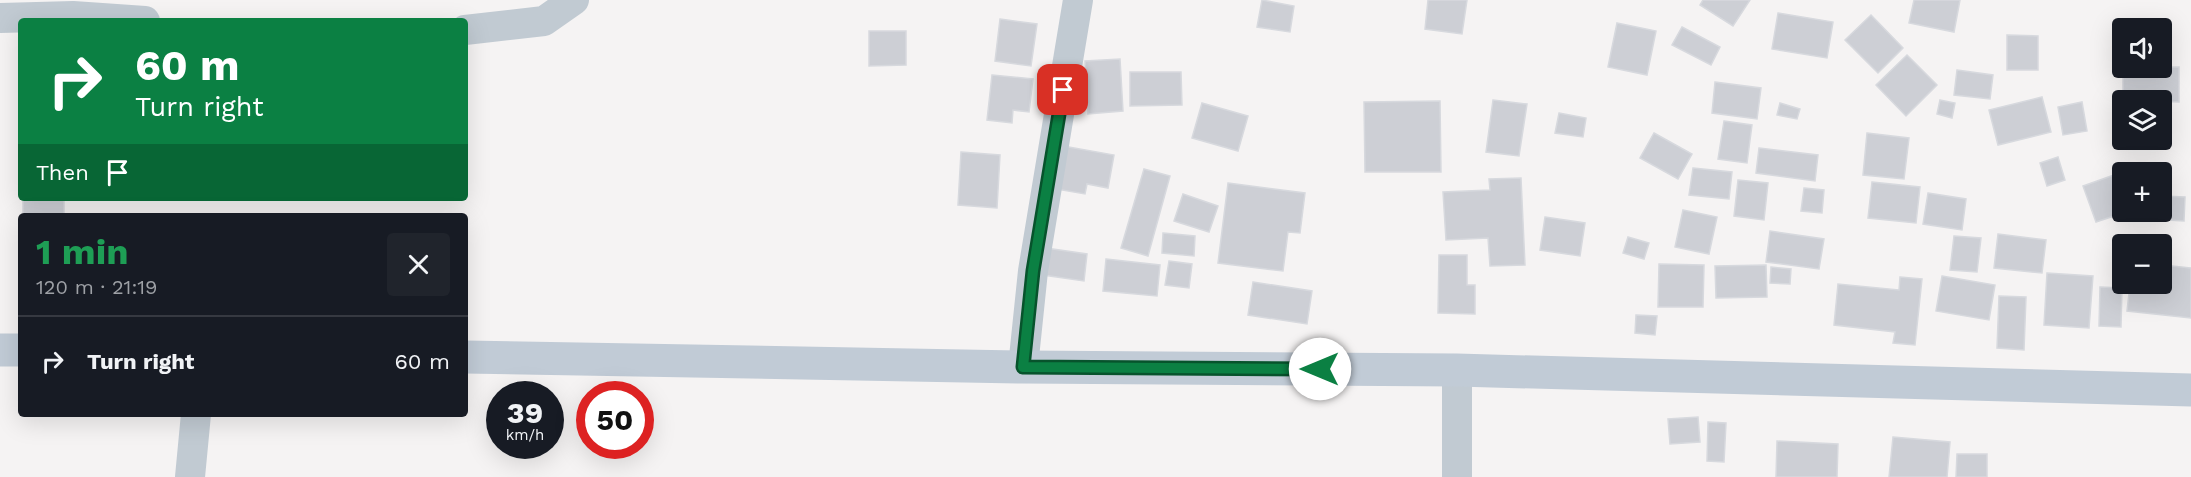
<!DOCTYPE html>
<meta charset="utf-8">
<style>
body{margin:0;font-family:"Work Sans",sans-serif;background:#20242c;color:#f1f3f6;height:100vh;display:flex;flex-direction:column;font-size:22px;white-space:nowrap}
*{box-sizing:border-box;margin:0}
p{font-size:20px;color:#9ea1a6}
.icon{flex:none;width:33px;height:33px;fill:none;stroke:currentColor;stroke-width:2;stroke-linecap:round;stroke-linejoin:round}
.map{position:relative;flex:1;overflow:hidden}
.panel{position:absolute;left:18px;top:213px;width:450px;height:204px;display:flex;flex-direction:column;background:#171b24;border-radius:6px;box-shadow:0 6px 24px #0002}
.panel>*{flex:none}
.hud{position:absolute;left:18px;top:18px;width:450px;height:183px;border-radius:6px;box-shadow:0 6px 24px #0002;background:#0b8043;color:#fff;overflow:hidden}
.fabs{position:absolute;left:2112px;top:18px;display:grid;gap:12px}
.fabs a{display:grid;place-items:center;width:60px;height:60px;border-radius:6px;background:#171b24;box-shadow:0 6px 24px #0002;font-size:30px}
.speed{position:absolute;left:486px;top:381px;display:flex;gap:12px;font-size:30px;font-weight:700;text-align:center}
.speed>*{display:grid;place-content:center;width:78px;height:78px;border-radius:50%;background:#171b24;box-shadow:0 6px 24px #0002;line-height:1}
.speed small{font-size:15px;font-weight:400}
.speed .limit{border:9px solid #d22;background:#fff;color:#111}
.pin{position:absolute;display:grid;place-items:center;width:51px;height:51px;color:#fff;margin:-26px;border-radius:12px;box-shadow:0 3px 9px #0006}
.me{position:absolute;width:66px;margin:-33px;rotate:270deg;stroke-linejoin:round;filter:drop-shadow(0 0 4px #0008)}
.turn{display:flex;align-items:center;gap:21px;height:126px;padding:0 18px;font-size:27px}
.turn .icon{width:78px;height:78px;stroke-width:2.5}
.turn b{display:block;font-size:42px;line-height:51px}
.then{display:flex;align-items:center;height:57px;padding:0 18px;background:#0003;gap:12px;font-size:22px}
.round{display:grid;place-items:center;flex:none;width:63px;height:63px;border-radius:6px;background:#20242c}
.headline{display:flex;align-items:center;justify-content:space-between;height:102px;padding:0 18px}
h1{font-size:36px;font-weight:700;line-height:45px;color:#1e9e55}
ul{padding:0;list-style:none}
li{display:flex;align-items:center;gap:18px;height:90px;padding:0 18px;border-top:2px solid #363941}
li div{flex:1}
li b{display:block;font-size:22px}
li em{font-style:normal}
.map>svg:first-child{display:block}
</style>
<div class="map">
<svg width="2191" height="477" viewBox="0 0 2191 477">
<rect width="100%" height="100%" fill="#f5f3f3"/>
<g fill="#cdcfd5" stroke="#d7d9de" stroke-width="1.5">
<polygon points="1262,0 1294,6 1290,32 1257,27"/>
<polygon points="1428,0 1467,0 1462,34 1425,29"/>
<polygon points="1703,0 1750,0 1733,26 1700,5"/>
<polygon points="1914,0 1960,0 1954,32 1909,23"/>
<polygon points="1778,13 1833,22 1827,58 1772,49"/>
<polygon points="1871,15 1903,48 1878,73 1845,40"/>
<polygon points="1000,19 1037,24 1031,66 995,61"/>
<polygon points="1617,23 1656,31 1647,75 1608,67"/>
<polygon points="1682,27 1720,47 1711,65 1672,45"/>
<polygon points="869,31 906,31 906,65 869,66"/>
<polygon points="2007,35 2038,36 2038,70 2007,70"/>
<polygon points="1907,55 1937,85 1906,116 1876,85"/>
<polygon points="1120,59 1123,111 1088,114 1088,104 1076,105 1075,85 1087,84 1085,61"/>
<polygon points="2179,67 2179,102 2123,100 2123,68"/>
<polygon points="1957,70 1993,75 1990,99 1954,95"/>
<polygon points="1130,72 1181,72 1182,105 1130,106"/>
<polygon points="992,75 1033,79 1029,112 1013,110 1012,123 987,120"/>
<polygon points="1715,82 1761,88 1757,119 1712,113"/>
<polygon points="2042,97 2051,132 1998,145 1989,110"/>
<polygon points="1493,100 1527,104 1519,156 1486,152"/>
<polygon points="1940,100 1955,103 1952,118 1937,114"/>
<polygon points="1440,101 1441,172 1365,172 1364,102"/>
<polygon points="2082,102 2087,131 2063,135 2058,107"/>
<polygon points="1202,103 1248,116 1238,151 1192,138"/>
<polygon points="1780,103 1800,109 1797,119 1777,115"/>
<polygon points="1559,113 1586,118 1583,137 1555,133"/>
<polygon points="1724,121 1752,125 1747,163 1718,159"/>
<polygon points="1654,133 1692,154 1678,179 1640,158"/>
<polygon points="1867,133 1909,138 1904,179 1863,175"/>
<polygon points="1063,146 1114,155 1108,188 1087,184 1085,194 1056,189"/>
<polygon points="1759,148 1818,155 1815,181 1756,173"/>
<polygon points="961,152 1000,155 997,208 958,205"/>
<polygon points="2058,157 2065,180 2047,186 2040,163"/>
<polygon points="1693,168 1732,172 1729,199 1689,195"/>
<polygon points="1144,169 1170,176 1148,256 1121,248"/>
<polygon points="2114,175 2122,197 2122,212 2126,212 2096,222 2083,186"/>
<polygon points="1521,178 1525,265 1490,266 1488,238 1446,240 1443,192 1490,190 1489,179"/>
<polygon points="1738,180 1768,183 1764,220 1734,216"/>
<polygon points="1872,182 1920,187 1916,223 1868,218"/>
<polygon points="1228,183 1305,193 1300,233 1288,232 1283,271 1218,263"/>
<polygon points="1804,188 1824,190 1822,213 1801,211"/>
<polygon points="1928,193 1966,199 1962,230 1923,224"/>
<polygon points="1183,194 1218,206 1209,232 1174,221"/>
<polygon points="2162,196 2185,197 2184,221 2149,219 2149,212 2162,212"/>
<rect x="23" y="198" width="41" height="18"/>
<polygon points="1683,210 1717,217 1709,254 1675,247"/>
<polygon points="1545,217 1585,223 1580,256 1540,250"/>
<polygon points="1770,231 1824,239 1819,269 1766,262"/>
<polygon points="1163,233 1195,236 1194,256 1162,253"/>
<polygon points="1998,234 2046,240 2042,273 1994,268"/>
<polygon points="1954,236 1981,238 1977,272 1950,270"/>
<polygon points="1628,237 1649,243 1644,259 1623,253"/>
<polygon points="1046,248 1087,254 1084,281 1043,275"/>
<polygon points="1439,255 1467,255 1467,285 1475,285 1475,314 1438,313"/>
<polygon points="1106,259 1160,265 1157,296 1103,291"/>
<polygon points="1169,261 1192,264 1189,288 1165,285"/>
<polygon points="1659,264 1704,265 1703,307 1658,307"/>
<polygon points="1766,265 1767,297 1716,298 1715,266"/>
<polygon points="2162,265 2191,268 2191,318 2127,311 2130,284 2162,284"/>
<polygon points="1771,267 1791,269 1790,284 1770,283"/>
<polygon points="2047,273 2093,276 2089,328 2044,325"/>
<polygon points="1942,276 1995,285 1989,320 1936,311"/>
<polygon points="1900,277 1922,279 1915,345 1893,343 1895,332 1834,325 1838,284 1899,290"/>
<polygon points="1253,282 1312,291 1307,324 1248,315"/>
<polygon points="2100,287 2122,288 2121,327 2099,326"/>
<polygon points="1999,296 2026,297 2024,350 1997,348"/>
<polygon points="1636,315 1657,316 1655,335 1635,333"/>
<polygon points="1698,417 1700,442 1670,444 1668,419"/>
<polygon points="1708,422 1726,423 1724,462 1707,461"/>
<polygon points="1893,437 1950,442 1947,477 1889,477"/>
<polygon points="1777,441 1838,444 1837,477 1776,477"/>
<polygon points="1957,454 1987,454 1987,477 1956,477"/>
</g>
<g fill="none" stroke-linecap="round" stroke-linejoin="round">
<g stroke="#c1cad2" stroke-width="30">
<polyline points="0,18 73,16 145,21"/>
<polyline points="465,30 544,21 574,0"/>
<polyline points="1023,367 1033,271 1078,0"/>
<polyline points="190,477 196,414"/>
<polyline points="1457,477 1457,370"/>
</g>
<g stroke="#c1cbd6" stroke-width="33">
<polyline points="0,350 21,350"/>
<polyline points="465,357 1023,367 1457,370 2191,390"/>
</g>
</g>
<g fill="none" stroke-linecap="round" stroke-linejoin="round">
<defs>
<polyline id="route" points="1063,90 1033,271 1023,367 1320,369"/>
</defs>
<use href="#route" stroke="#07532c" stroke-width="15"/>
<use href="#route" stroke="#0b8043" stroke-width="10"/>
</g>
</svg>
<div class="fabs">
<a><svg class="icon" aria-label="sound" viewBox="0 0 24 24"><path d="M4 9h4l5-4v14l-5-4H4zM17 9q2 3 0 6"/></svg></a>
<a><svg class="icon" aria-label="layers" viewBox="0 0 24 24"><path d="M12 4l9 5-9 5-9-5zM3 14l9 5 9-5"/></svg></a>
<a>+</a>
<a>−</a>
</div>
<div class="speed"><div>39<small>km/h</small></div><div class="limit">50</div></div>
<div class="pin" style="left:1063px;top:90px;background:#d93025"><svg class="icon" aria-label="arrive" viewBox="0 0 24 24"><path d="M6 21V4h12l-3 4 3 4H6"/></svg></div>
<svg class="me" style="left:1320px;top:369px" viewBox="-20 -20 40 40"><circle r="19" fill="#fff"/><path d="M0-13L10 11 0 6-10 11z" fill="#0b8043"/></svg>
<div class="hud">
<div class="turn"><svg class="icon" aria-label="right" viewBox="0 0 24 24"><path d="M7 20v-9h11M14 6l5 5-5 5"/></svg><div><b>60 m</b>Turn right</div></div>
<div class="then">Then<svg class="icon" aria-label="arrive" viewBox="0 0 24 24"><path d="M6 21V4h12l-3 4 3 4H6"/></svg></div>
</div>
<section class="panel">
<div class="headline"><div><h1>1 min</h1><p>120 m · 21:19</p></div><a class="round"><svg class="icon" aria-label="close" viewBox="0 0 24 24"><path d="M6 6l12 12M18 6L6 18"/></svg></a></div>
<ul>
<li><svg class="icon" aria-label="right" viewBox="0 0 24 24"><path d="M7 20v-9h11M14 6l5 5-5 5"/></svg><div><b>Turn right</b></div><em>60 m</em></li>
</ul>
</section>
</div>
